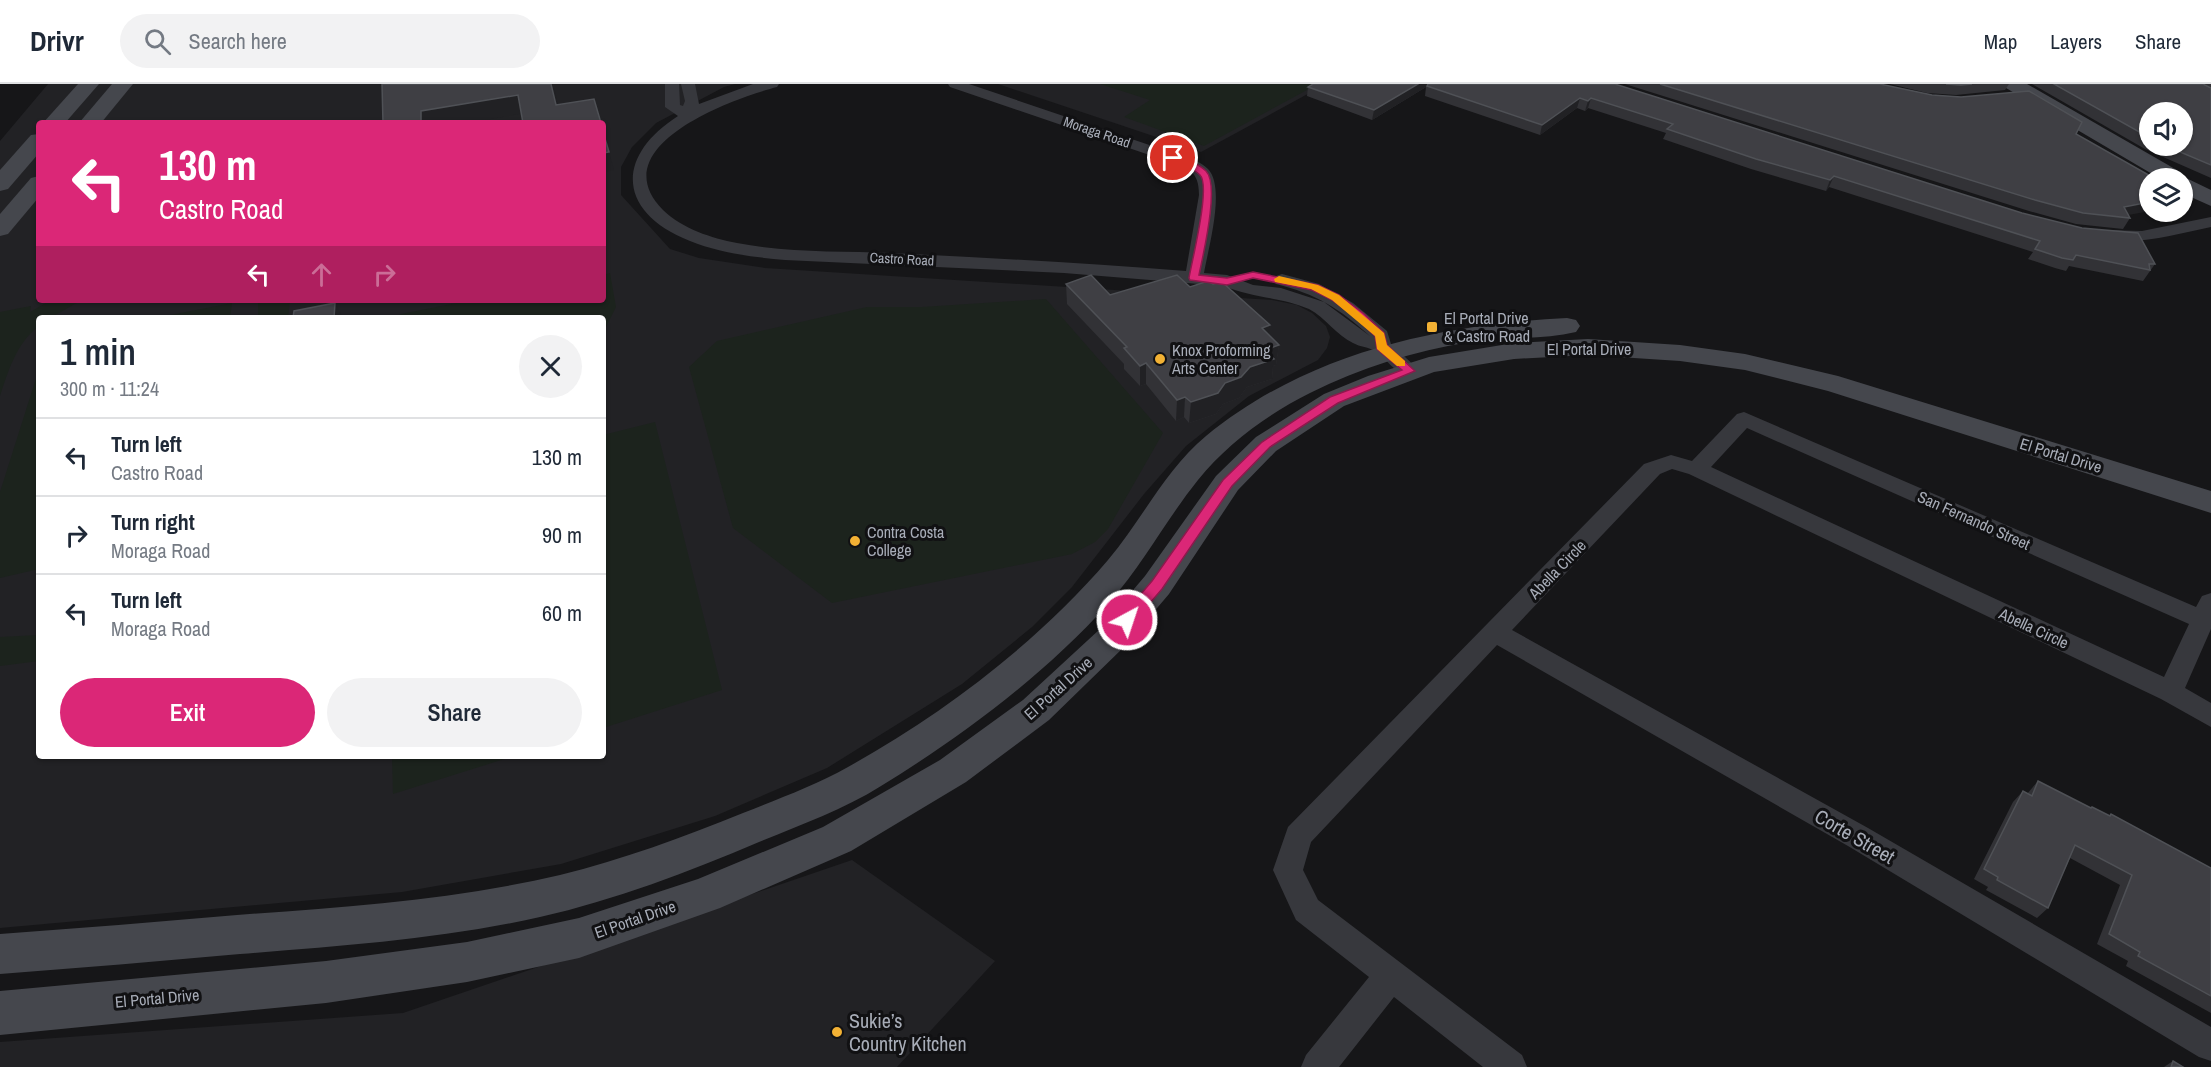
<!DOCTYPE html>
<meta charset="utf-8">
<style>
body{margin:0;font-family:"Archivo Narrow",sans-serif;background:#f2f2f3;color:#1f2937;height:100vh;display:flex;flex-direction:column;font-size:22px;white-space:nowrap}
*{box-sizing:border-box;margin:0}
p{font-size:20px;color:#747a83}
.icon{flex:none;width:33px;height:33px;fill:none;stroke:currentColor;stroke-width:2;stroke-linecap:round;stroke-linejoin:round}
.map{position:relative;flex:1;overflow:hidden}
.sheet{position:absolute;left:36px;top:231px;width:570px;height:444px;display:flex;flex-direction:column;background:#fff;border-radius:6px;box-shadow:0 2px 4px #0004}
.sheet>*{flex:none}
.banner{position:absolute;left:36px;top:36px;width:570px;height:183px;border-radius:6px;box-shadow:0 2px 4px #0004;background:#db2777;color:#fff;overflow:hidden}
.fabs{position:absolute;left:2139px;top:18px;display:grid;gap:12px}
.fabs a{display:grid;place-items:center;width:54px;height:54px;border-radius:50%;background:#fff;box-shadow:0 2px 4px #0004;font-size:30px}
.pin{position:absolute;display:grid;place-items:center;width:51px;height:51px;color:#fff;margin:-26px;border:3px solid #fff;border-radius:50%;box-shadow:0 2px 6px #0007}
.me{position:absolute;width:66px;margin:-33px;rotate:40deg;stroke-linejoin:round;filter:drop-shadow(0 0 4px #0008)}
.turn{display:flex;align-items:center;gap:21px;height:126px;padding:0 24px;font-size:27px}
.turn .icon{width:78px;height:78px;stroke-width:2.5}
.turn b{display:block;font-size:42px;line-height:51px}
.lanes{display:flex;align-items:center;height:57px;padding:0 24px;background:#0003;justify-content:center;gap:30px;direction:ltr}
.lanes .off{opacity:.35}
.round{display:grid;place-items:center;flex:none;width:63px;height:63px;border-radius:32px;background:#f2f2f3}
.summary{display:flex;align-items:center;justify-content:space-between;height:102px;padding:0 24px}
h1{font-size:36px;font-weight:600;line-height:45px}
.button{display:flex;gap:12px;margin-top:auto;padding:12px 24px}
.button a{flex:1;height:69px;border-radius:36px;background:#db2777;color:#fff;font-size:24px;font-weight:600;line-height:69px;text-align:center}
.button a+a{background:#f2f2f3;color:#1f2937}
ul{padding:0;list-style:none}
li{display:flex;align-items:center;gap:18px;height:78px;padding:0 24px;border-top:2px solid #e0e1e3}
li div{flex:1}
li b{display:block;font-size:22px}
li em{font-style:normal}
header{display:flex;align-items:center;gap:36px;box-sizing:border-box;height:84px;padding:0 30px;background:#fff;border-bottom:2px solid #e0e1e3}
header strong{font-size:28px}
nav{display:flex;gap:33px;margin-inline-start:auto;font-size:21px}
.search{width:420px;height:54px;background:#f2f2f3;display:flex;align-items:center;gap:15px;box-sizing:border-box;padding:0 21px;border-radius:33px;color:#747a83;font-size:22px}
.map>svg:first-child{display:block}
</style>
<header>
<strong>Drivr</strong>
<div class="search"><svg class="icon" aria-label="search" viewBox="0 0 24 24"><circle cx="10" cy="10" r="6"/><path d="M15 15l6 6"/></svg>Search here</div>
<nav><a>Map</a><a>Layers</a><a>Share</a></nav>
</header>
<div class="map">
<svg width="2211" height="983" viewBox="0 0 2211 983">
<rect width="100%" height="100%" fill="#161618"/>
<g fill="#222225" fill-rule="evenodd">
<path d="M 48,0 L 735,0 L 724,3 L 656,39 L 632,63 L 621,83 L 621,111 L 670,165 L 699,174 L 765,184 L 1272,216 L 1297,221 L 1312,229 L 1326,242 L 1330,253 L 1327,264 L 1318,276 L 1249,312 L 1186,362 L 1144,410 L 1072,503 L 1032,543 L 962,600 L 827,684 L 715,732 L 561,780 L 402,808 L 0,844 L 0,57 ZM 39,39 L 603,39 L 603,216 L 39,216 ZM 39,234 L 603,234 L 603,672 L 39,672 Z"/>
<polygon points="998,0 1326,0 1201,68"/>
<polygon points="852,776 995,877 897,983 0,983 0,958 403,929"/>
</g>
<g fill="#1c231d">
<polygon points="1100,0 1318,0 1204,62 1124,33 1150,16"/>
<polygon points="610,189 616,223 603,249 603,234 396,234 401,230 472,216 603,216 603,191"/>
<polygon points="1046,215 1163,349 1108,445 1095,458 1072,470 832,519 733,444 689,283 717,257 867,223 922,223"/>
<path d="M 51,216 L 82,216 L 50,234 L 39,234 L 39,242 C 16,260 9,285 0,312 L 0,228 L 31,222 L 30,228 Z"/>
<polygon points="258,216 290,216 288,234 258,234"/>
<polygon points="232,219 230,234 155,234"/>
<polygon points="39,285 39,485 0,494 0,408"/>
<polygon points="655,338 722,606 603,644 603,351"/>
<polygon points="39,551 39,577 0,582 0,553"/>
<polygon points="392,672 514,672 393,710"/>
</g>
<g fill="none" stroke-linecap="round" stroke-linejoin="round">
<g fill="#37383d" fill-rule="evenodd">
<path d="M 665,0 L 679,0 L 680,21 L 683,22 L 685,17 L 681,0 L 695,0 L 699,20 L 753,0 L 779,0 L 777,3 C 734,14 600,62 663,126 C 683,145 711,154 737,159 C 788,169 840,167 891,169 C 990,174 1088,179 1186,187 L 1199,111 C 1199,86 1188,85 1167,77 L 950,3 L 948,0 L 969,0 L 1179,71 C 1188,74 1200,77 1208,85 C 1226,104 1208,165 1204,189 L 1227,191 L 1253,201 L 1281,204 L 1324,218 L 1370,252 C 1339,224 1316,210 1276,200 L 1273,196 L 1276,192 L 1282,190 L 1319,200 L 1353,219 L 1387,247 L 1391,260 L 1420,287 L 1417,291 C 1398,296 1389,276 1375,267 C 1369,263 1360,263 1353,259 C 1337,252 1325,233 1309,225 C 1282,213 1251,214 1224,202 L 1064,189 L 785,176 C 752,173 720,169 690,157 C 618,129 614,73 678,32 L 665,23 Z"/>
<path d="M 2211,133 L 2211,143 C 2175,150 2137,163 2101,154 L 2098,150 L 2101,146 L 2142,147 Z"/>
<path d="M 1744,328 L 2196,523 L 2202,512 L 2211,509 L 2211,545 L 2185,604 L 2211,619 L 2211,643 L 2161,615 L 1689,390 L 1672,385 L 1660,390 L 1512,546 L 1868,744 L 2211,943 L 2211,977 L 2199,973 L 1848,762 L 1497,561 L 1311,758 L 1303,786 L 1318,816 L 1522,971 L 1527,983 L 1483,983 L 1394,913 L 1339,983 L 1301,983 L 1306,971 L 1369,893 L 1296,836 L 1273,786 L 1288,743 L 1644,380 L 1671,371 L 1692,377 L 1737,330 ZM 1747,344 L 2189,540 L 2164,593 L 1711,383 Z"/>
</g>
<g fill="#45474d" fill-rule="evenodd">
<polygon points="78,0 99,0 65,39 43,39"/>
<polygon points="112,0 133,0 101,39 79,39"/>
<polygon points="2003,0 2027,0 2182,89 2184,93 2211,106 2211,122 2182,109 2182,94 2159,94 2006,4"/>
<polygon points="39,50 39,69 8,105 0,107 0,86 31,51"/>
<polygon points="39,92 39,113 8,150 0,152 0,130 31,94"/>
<path d="M 1567,234 L 1576,236 L 1580,242 L 1576,248 C 1542,256 1505,253 1470,258 C 1414,267 1360,284 1310,309 C 1268,330 1227,360 1198,396 C 1166,436 1143,480 1109,519 C 1043,592 964,651 881,702 C 843,726 800,741 759,758 C 688,788 615,816 540,833 C 442,855 340,862 240,870 C 160,877 80,884 0,890 L 0,850 C 79,844 158,838 237,831 C 345,823 454,816 560,791 C 622,776 683,753 743,729 C 778,715 814,702 848,683 C 944,629 1036,560 1108,476 C 1142,436 1165,386 1206,352 C 1309,268 1437,241 1567,234 Z"/>
<polygon points="1588,255 1680,261 1745,270 1838,292 2211,407 2211,429 1828,307 1745,286 1680,277 1588,271 1514,275 1434,288 1344,322 1276,367 1238,406 1169,510 1124,563 1049,636 966,698 851,767 720,824 579,874 467,898 326,919 0,951 0,907 326,877 467,858 579,834 698,795 823,743 940,676 1023,616 1100,545 1145,492 1216,392 1256,353 1324,310 1368,292 1429,273 1514,259"/>
</g>
</g>
<g fill="#323236" fill-rule="evenodd">
<polygon points="1614,0 2155,180 2143,197 2069,182 2066,187 2055,184 2028,175 2033,168 1829,103 1826,107 1751,85 1663,55 1666,49 1588,24 1585,27 1577,24 1540,51 1425,12 1426,3 1372,36 1307,12 1308,3"/>
<polygon points="1625,0 1880,0 2076,50 2130,134 2123,145 2076,140 2029,127"/>
<polygon points="1890,0 2009,0 2005,6 1956,11 1927,9"/>
<path d="M 2032,0 L 2203,0 L 2211,4 L 2211,94 L 2145,65 ZM 2150,28 L 2182,62 L 2150,62 Z"/>
<polygon points="2204,0 2211,0 2211,4"/>
<polygon points="1066,200 1110,211 1190,203 1269,251 1279,261 1276,281 1273,282 1272,295 1247,303 1239,314 1223,320 1216,330 1189,339 1184,333 1176,337 1146,300 1140,302 1124,285 1124,280 1067,220"/>
<polygon points="2038,697 2090,724 2092,723 2109,732 2111,730 2211,784 2211,929 2126,882 2128,877 2097,860 2120,801 2070,774 2048,824 2037,834 1986,806 1988,803 1974,795 2013,718 2023,707 2027,710"/>
<polygon points="2173,977 2183,983 2164,983"/>
</g>
<g fill="#212124">
<polygon points="551,0 552,0 555,7 562,39 556,21"/>
<polygon points="1418,0 1430,0 1427,2 1426,3 1372,36 1374,26"/>
<polygon points="518,11 525,29 468,39 421,39 421,27"/>
<polygon points="1580,14 1577,24 1540,51 1542,41"/>
<polygon points="1591,14 1588,24 1585,27 1588,17"/>
<polygon points="603,46 614,86 603,88"/>
<polygon points="1834,92 1829,103 1826,107 1830,96"/>
<polygon points="2150,118 2150,127 2117,133 2124,123"/>
<polygon points="335,219 343,234 334,234"/>
<polygon points="1270,241 1267,261 1262,244"/>
<polygon points="1279,261 1276,281 1273,282 1272,295 1247,303 1239,314 1223,320 1216,330 1189,339 1191,318 1225,299 1250,283 1265,266"/>
<polygon points="1146,279 1146,300 1140,302 1140,282"/>
<polygon points="1185,313 1184,333 1176,337 1177,316"/>
</g>
<g fill="#3f3f44" stroke="#4f5156" stroke-width="1.5">
<polygon points="382,0 551,0 556,21 594,15 601,39 523,39 518,11 421,27 421,39 383,39"/>
<polygon points="1313,0 1418,0 1374,26 1308,3"/>
<polygon points="1428,0 1615,0 2022,129 2082,144 2138,149 2155,180 2149,180 2150,186 2076,171 2073,176 2062,174 2035,165 2040,157 1834,92 1830,96 1756,75 1667,45 1673,40 1591,14 1588,17 1580,14 1542,41 1427,2"/>
<polygon points="1660,0 1880,0 1932,11 1961,13 2029,7 2082,38 2076,50 2154,94 2150,94 2150,118 2124,123 2130,134 2083,129 2035,116"/>
<polygon points="1946,0 1972,0 1961,1"/>
<polygon points="2054,0 2203,0 2211,4 2211,81 2166,62 2182,62 2182,28 2150,28 2150,54"/>
<polygon points="603,48 609,68 603,69"/>
<polygon points="1091,191 1110,211 1177,191 1190,203 1208,197 1213,200 1222,198 1270,241 1262,244 1279,261 1265,266 1274,275 1250,283 1241,293 1225,299 1218,309 1191,318 1185,313 1177,316 1146,279 1140,282 1124,264 1127,263 1066,200"/>
<polygon points="335,219 334,234 293,234 294,227"/>
<polygon points="2038,697 2091,724 2092,723 2110,732 2111,730 2211,784 2211,912 2138,872 2140,868 2109,850 2132,791 2075,761 2048,824 1997,796 1998,793 1984,785 2023,707 2032,712"/>
<polygon points="2173,977 2183,983 2171,983"/>
</g>
<path fill="#db2777" stroke="#8e194d" stroke-width="1.5" d="M 1173,71 C 1183,74 1198,79 1206,87 C 1220,101 1203,171 1199,191 L 1227,194 L 1253,188 L 1318,201 L 1339,211 L 1363,229 L 1384,249 L 1387,261 L 1415,287 L 1338,319 L 1270,363 L 1232,402 L 1162,505 L 1132,540 L 1127,541 L 1120,536 L 1122,532 L 1152,497 L 1223,396 L 1262,358 L 1330,313 L 1402,286 L 1377,265 L 1375,252 L 1355,233 L 1332,216 L 1312,206 L 1253,194 L 1227,201 L 1190,196 L 1189,194 C 1192,176 1211,102 1200,91 C 1192,83 1179,80 1170,76 L 1168,74 Z"/>
<polygon fill="#f59e0b" points="1279,192 1318,201 1339,211 1384,249 1387,261 1405,277 1405,282 1397,282 1377,265 1375,252 1332,216 1311,205 1275,198 1274,195"/>
<g fill="#f2b134" stroke="#111113" stroke-width="2">
<rect x="1426" y="237" width="12" height="12" rx="3"/>
<circle cx="1160" cy="275" r="6"/>
<circle cx="855" cy="457" r="6"/>
<circle cx="837" cy="948" r="6"/>
</g>
<g text-anchor="middle" dominant-baseline="central" stroke-width="6" stroke-linejoin="round" paint-order="stroke">
<g font-size="14" fill="#a8adb8" stroke="#111113">
<text transform="translate(1097 48) rotate(19)">Moraga Road</text>
<text transform="translate(902 175) rotate(3)">Castro Road</text>
</g>
<g font-size="16" fill="#a8adb8" stroke="#111113" text-anchor="start">
<text x="1444" y="234">El Portal Drive<tspan x="1444" dy="18">&amp; Castro Road</tspan></text>
<text x="1172" y="266">Knox Proforming<tspan x="1172" dy="18">Arts Center</tspan></text>
<text x="867" y="448">Contra Costa<tspan x="867" dy="18">College</tspan></text>
</g>
<g font-size="16" fill="#a8adb8" stroke="#111113">
<text x="1589" y="265">El Portal Drive</text>
<text transform="translate(2061 371) rotate(17)">El Portal Drive</text>
<text transform="translate(1974 436) rotate(24)">San Fernando Street</text>
<text transform="translate(1557 485) rotate(-46)">Abella Circle</text>
<text transform="translate(2034 544) rotate(25)">Abella Circle</text>
<text transform="translate(1058 604) rotate(-42)">El Portal Drive</text>
<text transform="translate(635 835) rotate(-19)">El Portal Drive</text>
<text transform="translate(157 914) rotate(-5)">El Portal Drive</text>
</g>
<g font-size="20" fill="#a8adb8" stroke="#111113">
<text transform="translate(1855 752) rotate(30)">Corte Street</text>
</g>
<g font-size="20" fill="#a8adb8" stroke="#111113" text-anchor="start">
<text x="849" y="936">Sukie’s<tspan x="849" dy="23">Country Kitchen</tspan></text>
</g>
</g>
</svg>
<div class="fabs">
<a><svg class="icon" aria-label="sound" viewBox="0 0 24 24"><path d="M4 9h4l5-4v14l-5-4H4zM17 9q2 3 0 6"/></svg></a>
<a><svg class="icon" aria-label="layers" viewBox="0 0 24 24"><path d="M12 4l9 5-9 5-9-5zM3 14l9 5 9-5"/></svg></a>
</div>
<div class="pin" style="left:1173px;top:74px;background:#d93025"><svg class="icon" aria-label="arrive" viewBox="0 0 24 24"><path d="M6 21V4h12l-3 4 3 4H6"/></svg></div>
<svg class="me" style="left:1127px;top:536px" viewBox="-20 -20 40 40"><circle r="17" fill="#db2777" stroke="#fff" stroke-width="3"/><path d="M0-11L8 9 0 5-8 9z" fill="#fff"/></svg>
<div class="banner">
<div class="turn"><svg class="icon" aria-label="left" viewBox="0 0 24 24"><path d="M17 20v-9H6M10 6l-5 5 5 5"/></svg><div><b>130 m</b>Castro Road</div></div>
<div class="lanes"><svg class="icon" aria-label="left" viewBox="0 0 24 24"><path d="M17 20v-9H6M10 6l-5 5 5 5"/></svg><svg class="icon off" aria-label="ahead" viewBox="0 0 24 24"><path d="M12 20V5M6 11l6-6 6 6"/></svg><svg class="icon off" aria-label="right" viewBox="0 0 24 24"><path d="M7 20v-9h11M14 6l5 5-5 5"/></svg></div>
</div>
<section class="sheet">
<div class="summary"><div><h1>1 min</h1><p>300 m · 11:24</p></div><a class="round"><svg class="icon" aria-label="close" viewBox="0 0 24 24"><path d="M6 6l12 12M18 6L6 18"/></svg></a></div>
<ul>
<li><svg class="icon" aria-label="left" viewBox="0 0 24 24"><path d="M17 20v-9H6M10 6l-5 5 5 5"/></svg><div><b>Turn left</b><p>Castro Road</p></div><em>130 m</em></li>
<li><svg class="icon" aria-label="right" viewBox="0 0 24 24"><path d="M7 20v-9h11M14 6l5 5-5 5"/></svg><div><b>Turn right</b><p>Moraga Road</p></div><em>90 m</em></li>
<li><svg class="icon" aria-label="left" viewBox="0 0 24 24"><path d="M17 20v-9H6M10 6l-5 5 5 5"/></svg><div><b>Turn left</b><p>Moraga Road</p></div><em>60 m</em></li>
</ul>
<div class="button"><a>Exit</a><a>Share</a></div>
</section>
</div>
